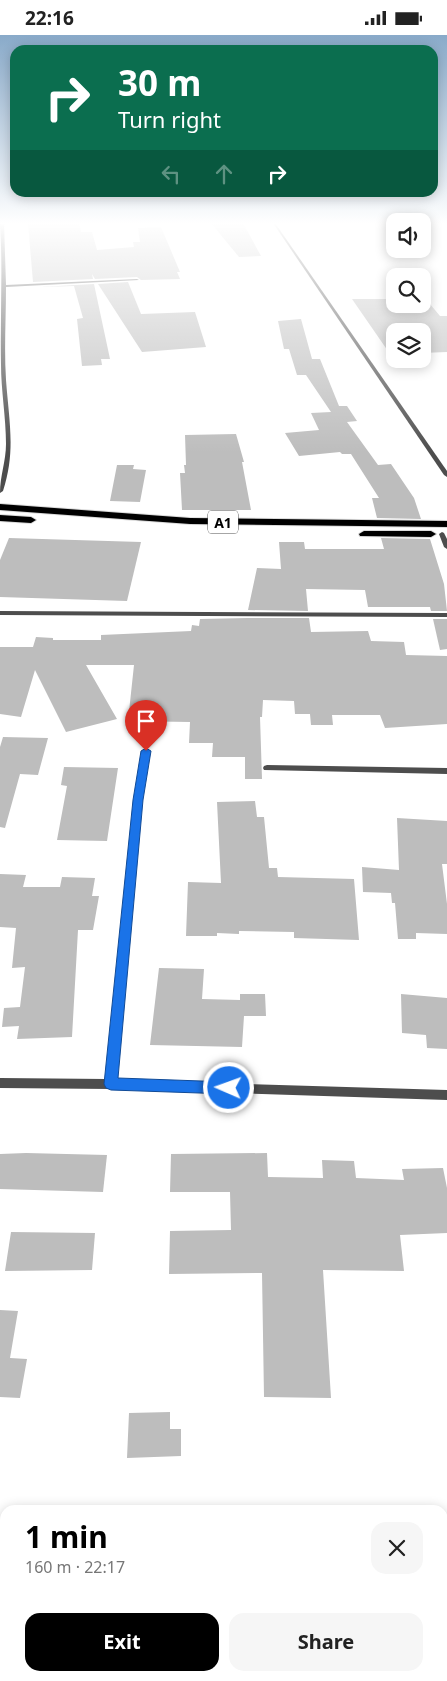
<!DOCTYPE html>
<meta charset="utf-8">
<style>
body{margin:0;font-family:"Noto Sans",sans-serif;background:#f6f6f6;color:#222;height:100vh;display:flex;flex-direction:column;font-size:19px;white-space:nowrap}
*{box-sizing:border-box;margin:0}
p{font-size:16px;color:#767676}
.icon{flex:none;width:28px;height:28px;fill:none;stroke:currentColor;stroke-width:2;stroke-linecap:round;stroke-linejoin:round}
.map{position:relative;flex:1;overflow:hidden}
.sheet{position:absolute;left:0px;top:1470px;width:448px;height:176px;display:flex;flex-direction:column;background:#fff;border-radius:15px 15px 0 0;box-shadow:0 2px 12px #0003}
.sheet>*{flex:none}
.top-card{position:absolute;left:10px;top:10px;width:428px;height:152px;border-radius:15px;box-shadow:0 2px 12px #0003;background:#0b6e4f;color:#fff;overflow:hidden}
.tools{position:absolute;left:386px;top:178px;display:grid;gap:10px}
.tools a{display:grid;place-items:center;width:45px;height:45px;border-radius:10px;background:#fff;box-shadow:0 2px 12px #0003;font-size:25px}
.pin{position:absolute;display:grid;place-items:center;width:42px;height:42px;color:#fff;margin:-51px -21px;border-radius:50% 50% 50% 0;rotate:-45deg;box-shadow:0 0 5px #0007}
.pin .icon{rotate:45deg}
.me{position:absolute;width:55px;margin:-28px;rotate:272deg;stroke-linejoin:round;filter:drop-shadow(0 0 4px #0008)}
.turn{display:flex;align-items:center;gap:18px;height:105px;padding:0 25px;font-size:22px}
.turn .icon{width:65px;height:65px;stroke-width:2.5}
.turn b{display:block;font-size:35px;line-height:42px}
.lanes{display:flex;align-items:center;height:48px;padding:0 25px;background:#0003;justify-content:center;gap:25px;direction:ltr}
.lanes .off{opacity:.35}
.round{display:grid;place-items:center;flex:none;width:52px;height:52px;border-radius:15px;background:#f6f6f6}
.headline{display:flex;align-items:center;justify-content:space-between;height:85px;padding:0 25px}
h1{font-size:30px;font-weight:700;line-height:38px;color:#000}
.cta{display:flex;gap:10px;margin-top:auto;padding:10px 25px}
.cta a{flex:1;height:58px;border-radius:15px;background:#000;color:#fff;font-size:20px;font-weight:700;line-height:58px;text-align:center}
.cta a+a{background:#f6f6f6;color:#222}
.status{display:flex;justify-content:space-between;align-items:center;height:35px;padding:0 25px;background:#fff;direction:ltr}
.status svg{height:14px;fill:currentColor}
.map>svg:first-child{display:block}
</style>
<div class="status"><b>22:16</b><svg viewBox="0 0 49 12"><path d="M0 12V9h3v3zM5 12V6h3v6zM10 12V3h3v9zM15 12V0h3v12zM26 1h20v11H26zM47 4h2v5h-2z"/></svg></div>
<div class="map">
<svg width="447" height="1646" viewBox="0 0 447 1646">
<rect width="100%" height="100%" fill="#fff"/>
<g fill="#bdbdbd">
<polygon points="28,188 79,188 81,197 92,197 97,215 134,212 133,207 140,207 138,193 161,192 180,237 177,237 180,244 141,245 137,242 95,244 92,239 93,244 33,247"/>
<polygon points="211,188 243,188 261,221 239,222"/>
<polygon points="128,247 141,279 195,277 206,312 142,317 98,249"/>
<polygon points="94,249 110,324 101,324 102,330 82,331 77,284 83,283 74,251 40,252"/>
<polygon points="352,264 395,264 395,269 422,269 422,264 430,269 440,281 447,281 447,317 422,318 422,296 395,296 395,319 390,319"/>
<polygon points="301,284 312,324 320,324 339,371 347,371 357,386 347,387 378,430 391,429 414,463 421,484 377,483 372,463 379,463 351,419 342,419 340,417 299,421 285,398 319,395 311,378 331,377 306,340 297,340 289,314 284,314 278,286"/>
<polygon points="236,399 244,427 242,427 251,475 182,475 180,438 185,438 184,430 186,430 185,400"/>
<polygon points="117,430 134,430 133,434 146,435 140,467 110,466"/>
<polygon points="9,503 141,507 127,566 0,562 0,525"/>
<polygon points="381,503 430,504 444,549 447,576 431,576 430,572 368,572 365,555 306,554 308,576 248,575 257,533 281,534 279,507 304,507 305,514 384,514"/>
<polygon points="247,583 309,583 311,597 368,596 371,606 404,607 406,620 447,621 447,689 385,693 380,680 332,680 333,690 311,690 310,679 295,679 294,666 263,665 262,682 260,682 262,744 245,744 245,722 212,722 213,708 189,708 190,687 128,686 134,630 86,630 117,684 66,697 35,635 21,682 0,679 0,612 33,612 36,602 53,603 53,605 101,605 101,600 191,596 192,590 199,591 200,584"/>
<polygon points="433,584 447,584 447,614 440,615"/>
<polygon points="3,702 48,703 38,740 20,739 5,793 0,792 0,712"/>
<polygon points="64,732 118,733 107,806 57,805 67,751 61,750"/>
<polygon points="255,766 257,782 264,782 269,833 277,833 278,842 354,844 359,905 294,903 294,897 239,896 239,899 217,898 217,901 186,901 188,847 221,848 217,767"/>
<polygon points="397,783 447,786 447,829 442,829 447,869 447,899 416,898 416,904 398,904 395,868 392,868 391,858 363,857 362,832 399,835"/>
<polygon points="0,839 26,840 23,852 60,852 62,842 95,843 92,861 99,861 93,895 78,895 72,1002 17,1004 19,991 2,992 4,973 20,972 25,932 12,933 16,893 0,892"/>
<polygon points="159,933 204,934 202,964 240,965 240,959 265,959 266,981 244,981 242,1012 150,1010"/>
<polygon points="401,959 447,963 447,1014 427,1013 426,1000 402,998"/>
<polygon points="26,1118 107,1120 103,1157 0,1154 0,1119"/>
<polygon points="267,1118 268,1142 323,1143 322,1125 354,1126 356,1143 404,1145 402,1134 443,1133 447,1153 447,1198 400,1200 404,1236 323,1235 331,1363 264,1362 262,1238 169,1239 170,1196 231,1195 230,1157 170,1157 171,1119"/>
<polygon points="11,1197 95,1198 92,1235 5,1236"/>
<polygon points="0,1275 18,1276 10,1323 27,1324 20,1363 0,1362"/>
<polygon points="170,1377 170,1394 181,1394 181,1421 127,1423 129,1378"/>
</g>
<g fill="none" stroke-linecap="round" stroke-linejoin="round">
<defs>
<g id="highway">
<polygon points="0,469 190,483 447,486 447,492 190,489 0,475"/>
<polygon points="0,480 31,482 36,485 31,488 0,486"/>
<polygon points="364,496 431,496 436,499 431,502 360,501 359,499"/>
</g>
</defs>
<use href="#highway" stroke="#dbdbdb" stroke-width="2"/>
<g fill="#4d4d4d" fill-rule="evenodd">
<path d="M 0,188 L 4,188 L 6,250 L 137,244 L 139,245 L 6,252 C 6,283 4,314 6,345 C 9,386 16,416 3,456 L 0,458 C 0,441 6,426 6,409 C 6,382 1,356 1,329 C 0,282 3,235 0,188 Z"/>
<polygon points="273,188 275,188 447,436 447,442 444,440"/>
<polygon points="442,497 444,498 447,504 447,514 444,512 439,499"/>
<polygon points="0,576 447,578 447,582 0,580"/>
<polygon points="143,714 146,714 150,716 142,765 117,1045 447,1055 447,1065 111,1054 0,1053 0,1043 106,1044 134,765"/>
<polygon points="267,730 447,733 447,739 264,735 263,733 264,731"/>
<rect x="442" y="1485" width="5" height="14"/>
<polygon points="5,1497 5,1511 0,1512 0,1498"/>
</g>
<use href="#highway" fill="#000" fill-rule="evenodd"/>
</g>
<linearGradient id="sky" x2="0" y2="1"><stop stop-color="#89aac9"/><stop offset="0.45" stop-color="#fff"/><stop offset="1" stop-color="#fff" stop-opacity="0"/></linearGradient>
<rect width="447" height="418" fill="url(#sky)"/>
<polygon fill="#1a73e8" stroke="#114b97" points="146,713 151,716 143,765 118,1043 229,1047 234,1048 236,1053 234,1057 229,1059 111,1055 106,1053 104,1049 133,765 141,716"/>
<g text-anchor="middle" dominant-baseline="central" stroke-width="4" stroke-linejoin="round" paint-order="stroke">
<rect fill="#fff" stroke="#4c4c4c" stroke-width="1" x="208" y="475.5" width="30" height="23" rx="4"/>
<g font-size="14" font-weight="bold" fill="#000">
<text x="223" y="487">A1</text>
</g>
</g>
</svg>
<div class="tools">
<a><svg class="icon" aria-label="sound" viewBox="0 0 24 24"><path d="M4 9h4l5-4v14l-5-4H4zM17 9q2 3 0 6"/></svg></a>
<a><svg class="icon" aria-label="search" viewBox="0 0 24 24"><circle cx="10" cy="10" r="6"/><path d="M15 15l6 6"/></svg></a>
<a><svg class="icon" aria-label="layers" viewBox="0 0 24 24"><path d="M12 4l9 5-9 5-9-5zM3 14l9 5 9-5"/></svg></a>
</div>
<div class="pin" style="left:146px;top:716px;background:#d93025"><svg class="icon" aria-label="arrive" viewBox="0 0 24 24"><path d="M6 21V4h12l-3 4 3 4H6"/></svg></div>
<svg class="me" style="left:229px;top:1053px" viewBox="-20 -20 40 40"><circle r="17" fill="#1a73e8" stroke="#fff" stroke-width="3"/><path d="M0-11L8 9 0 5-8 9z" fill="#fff"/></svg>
<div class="top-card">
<div class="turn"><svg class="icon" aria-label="right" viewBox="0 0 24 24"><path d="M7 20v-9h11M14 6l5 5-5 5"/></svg><div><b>30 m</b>Turn right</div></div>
<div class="lanes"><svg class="icon off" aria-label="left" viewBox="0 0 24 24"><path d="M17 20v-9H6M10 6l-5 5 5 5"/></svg><svg class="icon off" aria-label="ahead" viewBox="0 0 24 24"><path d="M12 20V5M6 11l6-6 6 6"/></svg><svg class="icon" aria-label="right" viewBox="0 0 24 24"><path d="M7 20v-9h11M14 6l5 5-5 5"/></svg></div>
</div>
<section class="sheet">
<div class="headline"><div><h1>1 min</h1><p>160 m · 22:17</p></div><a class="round"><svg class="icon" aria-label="close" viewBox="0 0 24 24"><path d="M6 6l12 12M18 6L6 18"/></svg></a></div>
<div class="cta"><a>Exit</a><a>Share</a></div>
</section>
</div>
